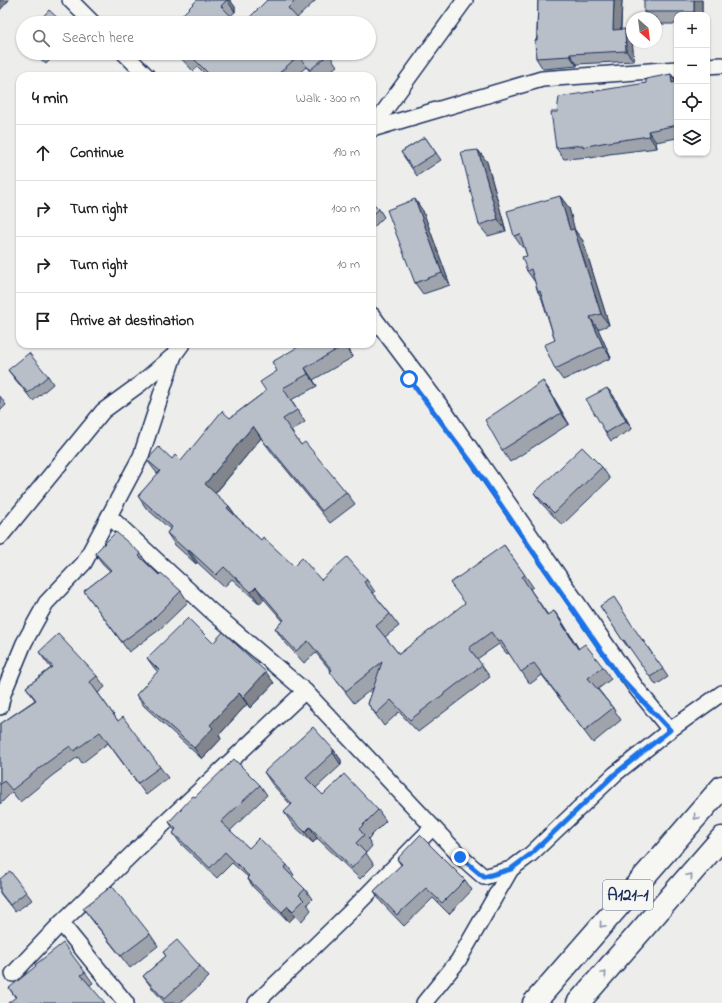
<!DOCTYPE html>
<html lang="en">
<head>
<meta charset="utf-8">
<style>
  :root { --surface:#fff; --page:#f6f6f6; --text:#202124; --muted:#757577; --line:#e0e0e0 }
  body { margin:0; font-family:"Indie Flower",sans-serif; background:var(--page); color:var(--text) }
  .controls { position:absolute; right:12px; top:12px; display:grid; overflow:hidden; border-radius:8px; box-shadow:0 1px 3px #0004 }
  .controls button { width:36px; height:36px; display:grid; place-items:center; padding:0; border:0; border-bottom:1px solid var(--line); background:var(--surface); color:var(--text); font:20px sans-serif }
  .compass { position:absolute; left:626px; top:12px; width:36px; height:36px; border-radius:50%; background:var(--surface); box-shadow:0 1px 3px #0004; rotate:152deg }
  .stop { position:absolute; width:12px; height:12px; margin:-9px; border:3px solid #1a73e8; border-radius:50%; background:#fff }
  .stop.end { background:#1a73e8; border-color:#fff; box-shadow:0 1px 4px #0008 }
  .list { margin:0; padding:0; list-style:none }
  h2 { display:flex; justify-content:space-between; align-items:center; height:52px; margin:0; padding:0 16px; font-size:17px }
  h2 small { font-size:13px; font-weight:400; color:var(--muted) }
  .list li { display:grid; grid-template-columns:26px 1fr auto; gap:12px; align-items:center; box-sizing:border-box; height:56px; padding:0 16px; border-top:1px solid var(--line) }
  .list b { display:block; font-size:15px; white-space:nowrap }
  .list em { font-size:13px; font-style:normal; color:var(--muted) }
  .icon { flex:none; width:22px; height:22px; fill:none; stroke:currentColor; stroke-width:2; stroke-linecap:round; stroke-linejoin:round }
  .map { position:relative; flex:none; width:722px; height:1003px; overflow:hidden }
  .search { position:absolute; background:var(--surface); box-shadow:0 1px 3px #0004; left:16px; top:16px; width:360px; height:44px; display:flex; align-items:center; gap:10px; box-sizing:border-box; padding:0 14px; border-radius:22px; color:var(--muted); font-size:15px }
  .panel { position:absolute; background:var(--surface); box-shadow:0 1px 3px #0004; left:16px; top:72px; width:360px; height:276px; border-radius:12px }
  .map>svg:first-child { display:block }
  .lines { fill:none; stroke-linecap:round; stroke-linejoin:round }
  .minor-casing { stroke:#1b2f5e; stroke-width:18 }
  .highway-casing { stroke:#1b2f5e; stroke-width:25 }
  .minor { stroke:#f6f6f2; stroke-width:15 }
  .highway { stroke:#f6f6f2; stroke-width:22 }
  .wall { fill:#9fa4ac; stroke:#1b2f5e }
  .shaded-wall { fill:#82868c; stroke:#1b2f5e }
  .building { fill:#b9bfc8; stroke:#1b2f5e }
  .oneway { stroke:#8892a8 }
  .route { stroke:#1a73e8; stroke-width:5 }
  .labels { text-anchor:middle; dominant-baseline:central; stroke-width:3.5; stroke-linejoin:round; paint-order:stroke }
  .shield { fill:#f6f6f2; stroke:#5d6b8a; stroke-width:1 }
  .shield-label { font-size:17px; font-weight:bold; fill:#1b2f5e }
</style>
</head>
<body>
<div class="map">
<svg width="722" height="1003" viewBox="0 0 722 1003">
  <rect width="100%" height="100%" fill="#edeeec"/>
  <filter id="ink" filterUnits="userSpaceOnUse"><feTurbulence type="fractalNoise" baseFrequency=".025" numOctaves="2"/><feDisplacementMap in="SourceGraphic" scale="8" xChannelSelector="R" yChannelSelector="G"/><feConvolveMatrix kernelMatrix="1 2 1 2 8 2 1 2 1" color-interpolation-filters="sRGB"/></filter>
  <g filter="url(#ink)">
    <g class="lines">
      <defs>
        <g id="minor">
          <polyline points="70,0 93,23"/>
          <polyline points="124,53 147,76"/>
          <polyline points="707,66 722,65"/>
          <polyline points="372,128 465,0"/>
          <polyline points="372,129 542,79 677,69"/>
          <polyline points="372,315 445,412 637,689 670,730"/>
          <polyline points="109,516 210,610 305,691 461,857 484,877 511,869 531,854 615,774 670,730 722,693"/>
          <polyline points="0,537 103,411 140,384 174,355 182,344"/>
          <polyline points="0,707 3,694 24,643 46,603 84,563 141,456 174,355"/>
          <polyline points="61,923 126,1003"/>
          <polyline points="13,974 61,923 132,854 305,691"/>
          <polyline points="256,1003 350,912 433,827"/>
          <polyline points="424,1003 458,961 511,869"/>
        </g>
        <g id="highway">
          <polyline points="534,1003 722,787"/>
          <polyline points="578,1003 722,838"/>
        </g>
      </defs>
      <use href="#minor" class="minor-casing"/>
      <use href="#highway" class="highway-casing"/>
      <use href="#minor" class="minor"/>
      <use href="#highway" class="highway"/>
    </g>
    <g class="wall">
      <polygon points="197,0 230,0 235,7 235,12 230,16"/>
      <polygon points="267,0 316,0 297,18"/>
      <polygon points="538,0 622,0 621,29 632,42 634,61 577,64 577,66 543,69 536,58"/>
      <polygon points="702,0 702,15 677,15 677,24 656,24 656,18 648,18 644,12"/>
      <polygon points="34,53 57,53 46,64"/>
      <polygon points="176,53 328,53 337,66 324,76 314,76 306,67 296,76 207,76 198,67 193,71"/>
      <polygon points="671,74 677,82 677,138 656,142 657,148 609,154 591,158 591,157 564,159 556,148 557,112 646,83"/>
      <polygon points="425,137 441,160 417,176 401,152"/>
      <polygon points="478,150 487,162 506,231 488,236 479,225"/>
      <polygon points="560,196 569,208 574,229 583,241 609,325 598,329 611,358 563,380 555,369 555,340 542,299 538,292 535,282 527,271 527,256 524,247 522,247 514,236"/>
      <polygon points="372,202 379,209 384,217 372,229"/>
      <polygon points="423,211 450,285 423,294 415,283"/>
      <polygon points="296,344 346,344 353,357 313,380 317,386 291,400 305,422 291,431 301,445 346,492 355,504 330,523 276,457 276,458 261,438 215,494 229,506 237,517 261,540 294,566 321,580 367,580 375,592 373,593 390,614 399,626 385,637 399,654 465,604 504,545 533,587 530,589 548,615 554,611 563,623 579,649 603,667 611,679 598,689 613,708 621,720 593,743 542,675 530,684 509,653 507,654 499,644 477,659 490,677 418,732 399,712 384,726 368,704 373,688 354,703 339,684 330,672 331,671 316,653 304,663 283,640 275,628 283,621 264,599 260,604 232,579 224,587 197,562 196,564 175,545 167,533 170,529 146,508 138,496 158,474 156,472 147,460 172,459 181,461 230,418 266,391 277,371 298,347"/>
      <polygon points="8,370 48,376 53,384 33,401 14,378"/>
      <polygon points="543,381 551,393 569,424 510,462 502,450"/>
      <polygon points="607,388 613,395 632,429 611,441 606,433"/>
      <polygon points="0,396 6,405 0,411"/>
      <polygon points="602,467 610,479 562,525 542,504 534,493"/>
      <polygon points="95,553 141,554 147,564 159,575 181,591 188,602 159,630 129,652 84,591 110,571 102,563"/>
      <polygon points="600,606 643,640 668,677 656,685 630,647 628,648"/>
      <polygon points="213,643 274,683 250,708 247,704 219,735 221,739 202,759 144,706 136,695 158,672 155,669 147,658"/>
      <polygon points="39,652 97,676 105,687 98,693 118,721 160,767 168,778 146,795 108,743 82,763 78,757 53,775 20,802 12,792 0,804 0,724 35,700 26,687 51,668 47,663"/>
      <polygon points="333,749 341,760 341,765 316,788 323,795 378,810 386,821 368,839 372,846 366,853 374,865 360,879 317,838 313,843 292,824 284,812 291,805 272,784 264,772"/>
      <polygon points="260,785 267,795 230,831 249,848 287,865 294,875 292,877 305,889 312,899 307,904 311,910 301,922 295,916 289,922 254,888 247,878 248,877 232,863 217,878 180,843 173,833 175,831 169,822 195,797"/>
      <polygon points="397,859 465,880 472,890 449,914 433,898 404,926 381,902 374,891 401,865"/>
      <polygon points="0,879 26,892 32,900 15,912 0,893"/>
      <polygon points="83,908 150,934 158,946 130,968 92,920"/>
      <polygon points="163,952 200,966 209,977 180,1003 165,1003 152,988 143,976 166,956"/>
      <polygon points="85,972 93,983 90,985 15,997 9,988"/>
    </g>
    <g class="shaded-wall">
      <polygon points="0,0 9,0 0,10"/>
      <polygon points="227,0 230,0 235,7 235,12"/>
      <polygon points="614,0 622,0 620,40 613,30"/>
      <polygon points="694,0 702,0 702,15 696,15 694,12"/>
      <polygon points="625,29 632,39 634,61 626,51"/>
      <polygon points="570,54 577,64 577,66 570,56"/>
      <polygon points="671,74 677,83 672,83"/>
      <polygon points="648,131 656,142 657,148 649,136"/>
      <polygon points="478,150 487,162 506,231 498,219"/>
      <polygon points="560,196 569,208 578,242 570,230"/>
      <polygon points="415,199 423,211 450,285 442,273"/>
      <polygon points="574,229 583,241 609,325 601,314"/>
      <polygon points="590,317 598,329 611,358 603,346"/>
      <polygon points="344,344 346,344 353,357"/>
      <polygon points="305,368 317,386 308,374"/>
      <polygon points="543,381 551,393 569,424 561,413"/>
      <polygon points="607,388 613,395 632,429 626,421"/>
      <polygon points="253,426 261,438 213,496 205,484"/>
      <polygon points="229,506 237,518 227,508"/>
      <polygon points="189,550 197,562 196,564 188,552"/>
      <polygon points="256,587 264,599 260,604 251,592"/>
      <polygon points="554,611 563,623 586,661 578,649"/>
      <polygon points="266,672 274,683 250,708 243,697"/>
      <polygon points="239,693 247,704 219,735 221,739 202,759 194,748 210,725"/>
      <polygon points="333,749 341,760 341,765 333,753"/>
      <polygon points="310,827 317,838 313,843 305,832"/>
      <polygon points="288,906 295,916 289,922 282,912"/>
    </g>
    <g class="building">
      <polygon points="197,0 227,0 221,6 238,23 174,23"/>
      <polygon points="267,0 296,0 288,8 302,23 244,23"/>
      <polygon points="538,0 614,0 613,30 625,29 626,51 570,54 570,56 536,58 535,40 537,40"/>
      <rect x="644" y="0" width="50" height="12"/>
      <polygon points="49,10 63,23 37,23"/>
      <polygon points="37,53 44,53 41,57"/>
      <polygon points="179,53 328,53 329,54 310,70 298,56 276,76 211,76 190,55 186,59"/>
      <polygon points="671,74 672,83 677,82 677,125 648,131 649,136 602,143 583,147 583,145 556,148 551,112 557,112 559,97 646,83 646,79"/>
      <polygon points="425,137 436,153 412,168 401,152"/>
      <polygon points="478,150 498,219 479,225 461,152"/>
      <polygon points="560,196 570,230 574,229 601,314 590,317 603,346 555,369 544,345 555,340 540,291 538,292 531,269 527,271 522,257 527,256 520,234 514,236 507,211"/>
      <polygon points="415,199 442,273 415,283 387,210"/>
      <polygon points="372,202 379,209 372,216"/>
      <polygon points="296,344 344,344 345,345 305,368 308,374 283,388 297,410 283,419 301,445 305,442 346,492 322,511 268,445 267,446 253,426 205,484 229,506 227,508 261,540 263,537 294,566 302,558 321,580 347,557 367,580 364,582 390,614 376,626 399,654 465,603 450,583 504,545 525,575 522,577 547,615 554,611 578,649 585,644 603,667 588,678 613,708 584,731 534,663 521,672 501,641 498,642 491,632 469,648 482,665 410,720 391,700 376,714 368,704 382,662 346,691 330,672 332,670 308,641 296,651 275,628 284,620 256,587 251,592 224,567 216,575 189,550 188,552 167,533 172,527 138,496 160,471 147,460 159,447 172,459 175,455 181,461 222,411 230,418 266,391 260,382 277,371 272,362 298,347"/>
      <polygon points="29,353 48,376 28,393 8,370"/>
      <polygon points="543,381 561,413 502,450 485,420"/>
      <polygon points="607,388 626,421 606,433 586,399"/>
      <polygon points="582,447 602,467 554,513 534,493"/>
      <polygon points="116,532 141,554 139,556 159,575 161,573 181,591 152,620 122,642 84,591 111,570 95,553"/>
      <polygon points="614,597 638,634 663,669 650,677 624,640 623,641 600,606"/>
      <polygon points="188,618 213,643 223,632 266,672 243,697 239,693 210,725 213,728 194,748 136,695 159,670 147,658"/>
      <polygon points="58,634 97,676 90,682 118,721 123,717 160,767 138,783 100,732 74,751 70,746 45,764 12,790 4,781 0,785 0,724 36,700 26,687 53,667 39,652"/>
      <polygon points="313,727 333,749 333,753 306,778 323,795 344,774 378,810 359,829 364,835 356,843 366,853 352,868 310,827 305,832 284,812 292,804 264,772"/>
      <polygon points="234,759 260,785 221,822 249,848 259,838 287,865 284,868 305,889 299,895 304,900 293,911 288,906 282,912 247,878 249,876 225,852 210,868 173,833 176,829 169,822 193,796 195,797"/>
      <polygon points="420,835 465,880 442,903 426,888 397,915 374,891 402,864 397,859"/>
      <polygon points="10,871 26,892 10,905 0,892 0,879"/>
      <polygon points="112,886 150,934 121,956 83,908"/>
      <polygon points="177,940 200,966 164,999 143,976 166,956 163,952"/>
      <polygon points="63,943 85,972 81,975 105,1003 8,1003 16,997 9,988 36,966 35,965"/>
    </g>
    <defs><path id="oneway-chevron" d="M-2-3.5L2.5 0L-2 3.5" fill="none" stroke-width="1.6" stroke-linecap="round" stroke-linejoin="round"/></defs>
    <g class="oneway">
      <use href="#oneway-chevron" transform="translate(696 817) rotate(131)"/>
      <use href="#oneway-chevron" transform="translate(690 876) rotate(-49)"/>
      <use href="#oneway-chevron" transform="translate(602 925) rotate(131)"/>
      <use href="#oneway-chevron" transform="translate(604 974) rotate(-49)"/>
    </g>
  </g>
  <g class="lines" filter="url(#ink)">
    <polyline class="route" points="409,379 474,466 618,675 670,730 615,774 531,854 511,869 484,877 460,857"/>
  </g>
  <g class="labels">
    <rect class="shield" x="603" y="880" width="50" height="30" rx="3"/>
    <g class="shield-label">
      <text x="628" y="895">A121-1</text>
    </g>
  </g>
</svg>
<div class="controls">
<button>+</button>
<button>−</button>
<button><svg class="icon" aria-label="locate" viewBox="0 0 24 24"><circle cx="12" cy="12" r="6"/><path d="M12 2v4M12 18v4M2 12h4M18 12h4"/></svg></button>
<button><svg class="icon" aria-label="layers" viewBox="0 0 24 24"><path d="M12 4l9 5-9 5-9-5zM3 14l9 5 9-5"/></svg></button>
</div>
<svg class="compass" viewBox="-18 -18 36 36"><path d="M0-13l5 13h-10z" fill="#e53935"/><path d="M0 13l5-13h-10z" fill="#757577"/></svg>
<div class="stop" style="left:409px;top:379px"></div>
<div class="stop end" style="left:460px;top:857px"></div>
<div class="search"><svg class="icon" aria-label="search" viewBox="0 0 24 24"><circle cx="10" cy="10" r="6"/><path d="M15 15l6 6"/></svg>Search here</div>
<section class="panel">
<h2>4 min<small>Walk · 300 m</small></h2>
<ul class="list">
<li><svg class="icon" aria-label="ahead" viewBox="0 0 24 24"><path d="M12 20V5M6 11l6-6 6 6"/></svg><div><b>Continue</b></div><em>190 m</em></li>
<li><svg class="icon" aria-label="right" viewBox="0 0 24 24"><path d="M7 20v-9h11M14 6l5 5-5 5"/></svg><div><b>Turn right</b></div><em>100 m</em></li>
<li><svg class="icon" aria-label="right" viewBox="0 0 24 24"><path d="M7 20v-9h11M14 6l5 5-5 5"/></svg><div><b>Turn right</b></div><em>10 m</em></li>
<li><svg class="icon" aria-label="arrive" viewBox="0 0 24 24"><path d="M6 21V4h12l-3 4 3 4H6"/></svg><div><b>Arrive at destination</b></div></li>
</ul>
</section>
</div>
</body>
</html>
